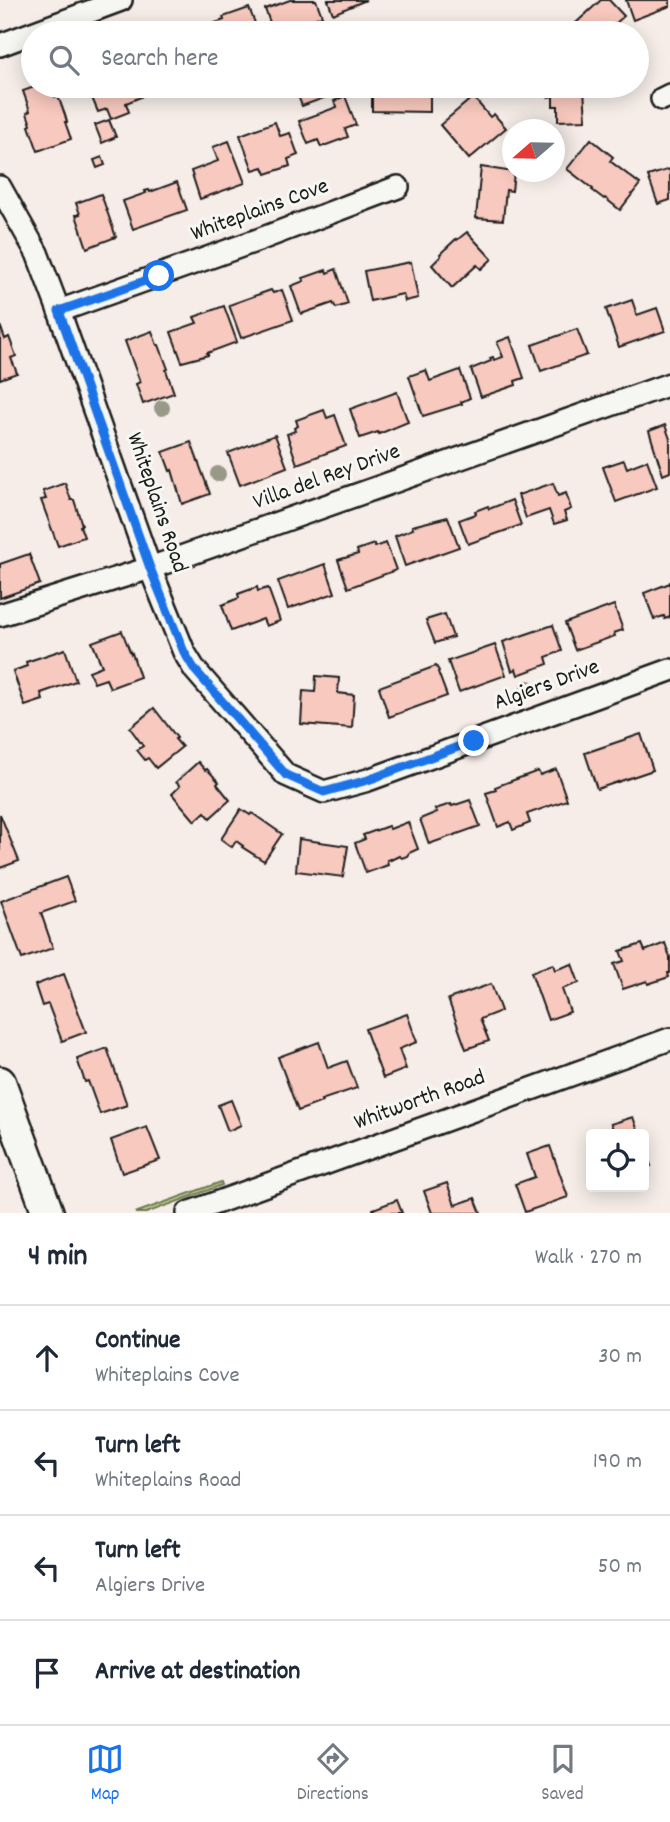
<!DOCTYPE html>
<html lang="en">
<head>
<meta charset="utf-8">
<style>
  :root { --surface:#fff; --page:#f6f6f7; --text:#1f2937; --muted:#747a83; --line:#e0e1e3; --accent:#1a73e8 }
  body { margin:0; font-family:Dekko,sans-serif; background:var(--page); color:var(--text) }
  .controls { position:absolute; right:21px; bottom:21px; display:grid; overflow:hidden; border-radius:7px; box-shadow:0 4px 18px #0003 }
  .controls button { width:63px; height:63px; display:grid; place-items:center; padding:0; border:0; border-bottom:2px solid var(--line); background:var(--surface); color:var(--text); font:35px sans-serif }
  .compass { position:absolute; left:502px; top:119px; width:63px; height:63px; border-radius:50%; background:var(--surface); box-shadow:0 4px 18px #0003; rotate:250deg }
  .stop { position:absolute; width:21px; height:21px; margin:-16px; border:5px solid #1a73e8; border-radius:50%; background:#fff }
  .stop.end { background:#1a73e8; border-color:#fff; box-shadow:0 2px 7px #0008 }
  .list { margin:0; padding:0; list-style:none }
  h2 { display:flex; justify-content:space-between; align-items:center; height:91px; margin:0; padding:0 28px; font-size:30px }
  h2 small { font-size:23px; font-weight:400; color:var(--muted) }
  .list li { display:grid; grid-template-columns:46px 1fr auto; gap:21px; align-items:center; box-sizing:border-box; height:105px; padding:0 28px; border-top:2px solid var(--line) }
  .list b { display:block; font-size:26px; white-space:nowrap }
  .list p { margin:0; font-size:23px; white-space:nowrap; color:var(--muted) }
  .list em { font-size:23px; font-style:normal; color:var(--muted) }
  .icon { flex:none; width:38px; height:38px; fill:none; stroke:currentColor; stroke-width:2; stroke-linecap:round; stroke-linejoin:round }
  .map { position:relative; flex:none; width:670px; height:1213px; overflow:hidden }
  .search { position:absolute; background:var(--surface); box-shadow:0 4px 18px #0003; left:21px; right:21px; top:21px; height:77px; display:flex; align-items:center; gap:18px; box-sizing:border-box; padding:0 24px; border-radius:38px; color:var(--muted); font-size:26px }
  .sheet { height:511px; background:var(--surface) }
  nav { display:flex; justify-content:space-around; align-items:center; box-sizing:border-box; height:98px; border-top:2px solid var(--line); background:var(--surface); font-size:19px; color:var(--muted) }
  nav a { display:grid; justify-items:center; gap:4px }
  nav .on { color:var(--accent) }
  .map>svg:first-child { display:block }
  .green { fill:#c0d58b; stroke:#6e7854; stroke-width:2 }
  .building { fill:#f8c9be; stroke:#1c1c1c; stroke-width:2 }
  .lines { fill:none; stroke-linecap:round; stroke-linejoin:round }
  .street-casing { stroke:#1c1c1c; stroke-width:26 }
  .secondary-casing { stroke:#1c1c1c; stroke-width:35 }
  .street { stroke:#f6f6f2; stroke-width:21 }
  .secondary { stroke:#f6f6f2; stroke-width:30 }
  .tree { fill:#99998a }
  .route { stroke:#1a73e8; stroke-width:9 }
  .labels { text-anchor:middle; dominant-baseline:central; stroke-width:6; stroke-linejoin:round; paint-order:stroke }
  .street-label { font-size:23px; fill:#1c1c1c; stroke:#f6f6f2 }
</style>
</head>
<body>
<div class="map">
<svg width="670" height="1213" viewBox="0 0 670 1213">
  <rect width="100%" height="100%" fill="#f6ede8"/>
  <filter id="ink" filterUnits="userSpaceOnUse"><feTurbulence type="fractalNoise" baseFrequency=".0143" numOctaves="2"/><feDisplacementMap in="SourceGraphic" scale="14" xChannelSelector="R" yChannelSelector="G"/><feConvolveMatrix kernelMatrix="1 2 1 2 8 2 1 2 1" color-interpolation-filters="sRGB"/></filter>
  <g filter="url(#ink)">
    <polygon class="green" points="221,1182 222,1185 146,1213 135,1213"/>
    <g class="building">
      <polygon points="290,0 316,0 322,16 274,33 265,9"/>
      <polygon points="328,0 366,0 333,14"/>
      <polygon points="601,0 609,0 624,16 605,33 565,33"/>
      <polygon points="626,0 670,0 670,6 633,20"/>
      <polygon points="249,8 259,33 201,33 214,28 212,24 224,20 223,17"/>
      <polygon points="37,86 51,86 55,97 58,96 65,115 67,122 65,122 71,139 38,151 29,126 31,125 27,113 30,111 23,91"/>
      <polygon points="87,86 137,86 141,97 126,103 129,112 111,119 107,109 98,112"/>
      <polygon points="303,86 328,86 332,95 302,106 295,88"/>
      <polygon points="372,86 430,86 430,112 372,111"/>
      <polygon points="547,86 588,86 588,89 584,89 586,120 558,121 558,106 553,106 553,96 548,97"/>
      <polygon points="345,96 356,125 345,129 348,137 321,147 318,140 308,144 299,121 337,107 334,101"/>
      <polygon points="473,97 490,117 494,114 506,128 469,159 440,125"/>
      <polygon points="109,120 116,137 102,143 95,125"/>
      <polygon points="275,122 280,136 290,133 298,155 288,159 290,166 266,174 263,167 253,170 240,135"/>
      <polygon points="591,139 613,157 610,161 640,184 620,210 605,198 604,199 592,190 593,189 567,169"/>
      <polygon points="229,141 245,183 200,199 191,171 218,161 213,147"/>
      <polygon points="102,157 105,165 97,168 94,160"/>
      <polygon points="481,167 514,172 512,191 506,190 503,220 476,218"/>
      <polygon points="670,169 670,200 658,204 648,176"/>
      <polygon points="177,182 187,210 133,229 123,201 146,193 145,191 149,190 150,192"/>
      <polygon points="101,194 116,237 87,248 76,215 80,214 76,203"/>
      <polygon points="467,232 492,259 481,269 477,265 452,288 432,265 441,256 440,254 456,239 457,240"/>
      <polygon points="411,262 418,298 405,301 403,294 370,301 364,271"/>
      <polygon points="336,269 348,304 336,308 333,303 301,314 291,286 304,281 303,278 326,270 327,273"/>
      <polygon points="271,290 273,293 282,290 293,320 241,338 229,305"/>
      <polygon points="632,300 637,315 657,308 665,331 619,347 606,309"/>
      <polygon points="224,306 237,342 207,353 208,355 182,362 171,332 197,323 194,317"/>
      <polygon points="0,325 5,339 9,337 16,356 11,358 17,373 0,379"/>
      <polygon points="577,329 587,355 541,371 532,345"/>
      <polygon points="152,331 157,345 159,345 168,369 166,370 174,393 143,404 136,384 140,382 125,341"/>
      <polygon points="510,337 524,378 515,381 516,385 481,397 471,369 491,361 490,358 493,357 494,360 503,357 497,342"/>
      <polygon points="426,370 430,381 460,370 470,398 461,402 462,404 423,416 409,376"/>
      <polygon points="397,392 408,422 379,434 378,432 360,438 350,409"/>
      <polygon points="324,410 327,418 335,415 346,446 297,464 287,434 295,431 294,428 298,426 296,420"/>
      <polygon points="665,425 670,439 670,472 663,475 649,431"/>
      <polygon points="275,435 287,467 240,485 228,453"/>
      <polygon points="191,442 210,494 182,504 172,470 170,471 163,452"/>
      <polygon points="624,460 627,468 647,460 657,487 616,502 603,467"/>
      <polygon points="65,483 71,500 74,500 82,525 80,526 84,537 58,546 41,500 46,499 43,491"/>
      <polygon points="553,483 558,496 566,493 571,509 564,512 567,520 554,524 549,510 526,518 518,495"/>
      <polygon points="512,500 521,525 468,544 459,520 476,514 475,511 488,506 489,509"/>
      <polygon points="448,517 459,547 405,566 395,536 413,529 412,526"/>
      <polygon points="386,543 396,570 348,588 338,560 358,554 357,550 374,544 375,547"/>
      <polygon points="29,554 40,584 0,598 0,564"/>
      <polygon points="325,564 335,593 288,609 278,581"/>
      <polygon points="670,581 670,617 665,619 664,616 654,619 644,593 670,583"/>
      <polygon points="257,587 258,591 268,588 280,621 266,626 263,619 231,631 222,605 239,598 238,594"/>
      <polygon points="614,605 623,630 614,633 615,636 575,650 565,623"/>
      <polygon points="445,614 453,637 435,643 426,620"/>
      <polygon points="553,625 562,651 546,657 548,664 518,675 516,669 512,671 503,642"/>
      <polygon points="122,631 131,654 132,653 140,677 110,688 106,679 94,683 89,671 102,666 92,642"/>
      <polygon points="495,645 506,675 459,692 448,661"/>
      <polygon points="65,649 76,681 41,693 43,700 25,706 13,671 27,666 26,662"/>
      <polygon points="436,666 439,671 438,672 447,696 389,717 379,687"/>
      <polygon points="316,676 339,678 338,693 354,695 352,728 301,724 303,691 315,692"/>
      <polygon points="154,708 177,738 175,739 182,747 156,768 148,758 145,760 137,750 143,746 130,728"/>
      <polygon points="641,734 653,770 597,789 585,753"/>
      <polygon points="198,762 205,770 207,769 219,782 217,784 230,800 210,818 205,812 195,821 172,794 180,786 176,782"/>
      <polygon points="556,769 567,800 527,814 530,823 513,830 510,822 498,827 486,793 496,790 495,787 538,771 540,775"/>
      <polygon points="470,800 480,826 429,844 420,819 437,812 435,809 451,804 452,806"/>
      <polygon points="241,809 250,815 252,813 282,834 264,861 242,847 243,846 236,841 232,847 221,839"/>
      <polygon points="0,814 19,861 0,868"/>
      <polygon points="408,822 418,849 409,853 407,856 402,858 399,856 391,860 391,859 387,860 388,865 366,873 355,843 365,839 363,835 388,826 390,829"/>
      <polygon points="299,839 348,846 343,877 296,871"/>
      <polygon points="66,877 75,901 41,913 53,948 22,959 1,901"/>
      <polygon points="665,943 670,957 670,973 668,973 669,977 648,984 647,981 623,989 614,964 624,961 620,951 642,944 645,951"/>
      <polygon points="553,964 555,970 572,964 579,983 562,989 570,1012 548,1020 531,972"/>
      <polygon points="64,974 86,1032 62,1041 48,1004 42,1006 35,985"/>
      <polygon points="491,984 501,1011 480,1019 489,1041 466,1049 448,999"/>
      <polygon points="407,1014 417,1042 399,1049 406,1069 383,1078 365,1029"/>
      <polygon points="319,1042 328,1068 347,1061 357,1088 321,1100 322,1102 298,1111 278,1057"/>
      <polygon points="107,1048 127,1105 100,1114 88,1081 85,1082 77,1059"/>
      <polygon points="231,1100 241,1125 228,1131 218,1105"/>
      <polygon points="633,1117 639,1134 615,1134 611,1124"/>
      <polygon points="147,1127 160,1160 122,1173 111,1140"/>
      <polygon points="550,1146 568,1197 525,1212 515,1184 535,1177 527,1154"/>
      <polygon points="644,1147 651,1166 644,1169"/>
      <polygon points="447,1183 455,1205 475,1198 481,1213 432,1213 424,1191"/>
      <polygon points="397,1200 402,1213 374,1213 373,1209"/>
    </g>
    <g class="lines">
      <defs>
        <g id="street">
          <polyline points="0,45 121,0"/>
          <polyline points="662,99 670,95"/>
          <polyline points="0,187 37,253 59,311 150,568 184,652 195,670 286,775 324,792 368,780 670,670"/>
          <polyline points="59,311 258,240 398,187"/>
          <polyline points="0,615 150,568 670,384"/>
          <polyline points="188,1213 670,1039"/>
        </g>
        <polyline id="secondary" points="0,1082 48,1213"/>
      </defs>
      <use href="#street" class="street-casing"/>
      <use href="#secondary" class="secondary-casing"/>
      <use href="#street" class="street"/>
      <use href="#secondary" class="secondary"/>
    </g>
    <g class="tree">
      <circle cx="162" cy="408" r="8"/>
      <circle cx="218" cy="474" r="8"/>
      <circle cx="528" cy="688" r="8"/>
    </g>
  </g>
  <g class="lines" filter="url(#ink)">
    <polyline class="route" points="159,276 59,311 150,568 184,652 195,670 286,775 324,792 368,780 474,741"/>
  </g>
  <g class="labels">
    <g class="street-label">
      <text transform="translate(260 211) rotate(-20)">Whiteplains Cove</text>
      <text transform="translate(327 478) rotate(-20)">Villa del Rey Drive</text>
      <text transform="translate(156 503) rotate(71)">Whiteplains Road</text>
      <text transform="translate(547 686) rotate(-20)">Algiers Drive</text>
      <text transform="translate(420 1101) rotate(-20)">Whitworth Road</text>
    </g>
  </g>
</svg>
<div class="controls">
<button><svg class="icon" aria-label="locate" viewBox="0 0 24 24"><circle cx="12" cy="12" r="6"/><path d="M12 2v4M12 18v4M2 12h4M18 12h4"/></svg></button>
</div>
<svg class="compass" viewBox="-18 -18 36 36"><path d="M0-13l5 13h-10z" fill="#e53935"/><path d="M0 13l5-13h-10z" fill="#747a83"/></svg>
<div class="stop" style="left:159px;top:276px"></div>
<div class="stop end" style="left:474px;top:741px"></div>
<div class="search"><svg class="icon" aria-label="search" viewBox="0 0 24 24"><circle cx="10" cy="10" r="6"/><path d="M15 15l6 6"/></svg>Search here</div>
</div>
<section class="sheet">
<h2>4 min<small>Walk · 270 m</small></h2>
<ul class="list">
<li><svg class="icon" aria-label="ahead" viewBox="0 0 24 24"><path d="M12 20V5M6 11l6-6 6 6"/></svg><div><b>Continue</b><p>Whiteplains Cove</p></div><em>30 m</em></li>
<li><svg class="icon" aria-label="left" viewBox="0 0 24 24"><path d="M17 20v-9H6M10 6l-5 5 5 5"/></svg><div><b>Turn left</b><p>Whiteplains Road</p></div><em>190 m</em></li>
<li><svg class="icon" aria-label="left" viewBox="0 0 24 24"><path d="M17 20v-9H6M10 6l-5 5 5 5"/></svg><div><b>Turn left</b><p>Algiers Drive</p></div><em>50 m</em></li>
<li><svg class="icon" aria-label="arrive" viewBox="0 0 24 24"><path d="M6 21V4h12l-3 4 3 4H6"/></svg><div><b>Arrive at destination</b></div></li>
</ul>
</section>
<nav>
<a class="on"><svg class="icon" aria-label="map" viewBox="0 0 24 24"><path d="M3 6l6-2 6 2 6-2v14l-6 2-6-2-6 2zM9 4v14M15 6v14"/></svg>Map</a>
<a><svg class="icon" aria-label="directions" viewBox="0 0 24 24"><path d="M12 3l9 9-9 9-9-9zM9 14v-3h6M13 9l2 2-2 2"/></svg>Directions</a>
<a><svg class="icon" aria-label="saved" viewBox="0 0 24 24"><path d="M7 4h10v16l-5-4-5 4z"/></svg>Saved</a>
</nav>
</body>
</html>
